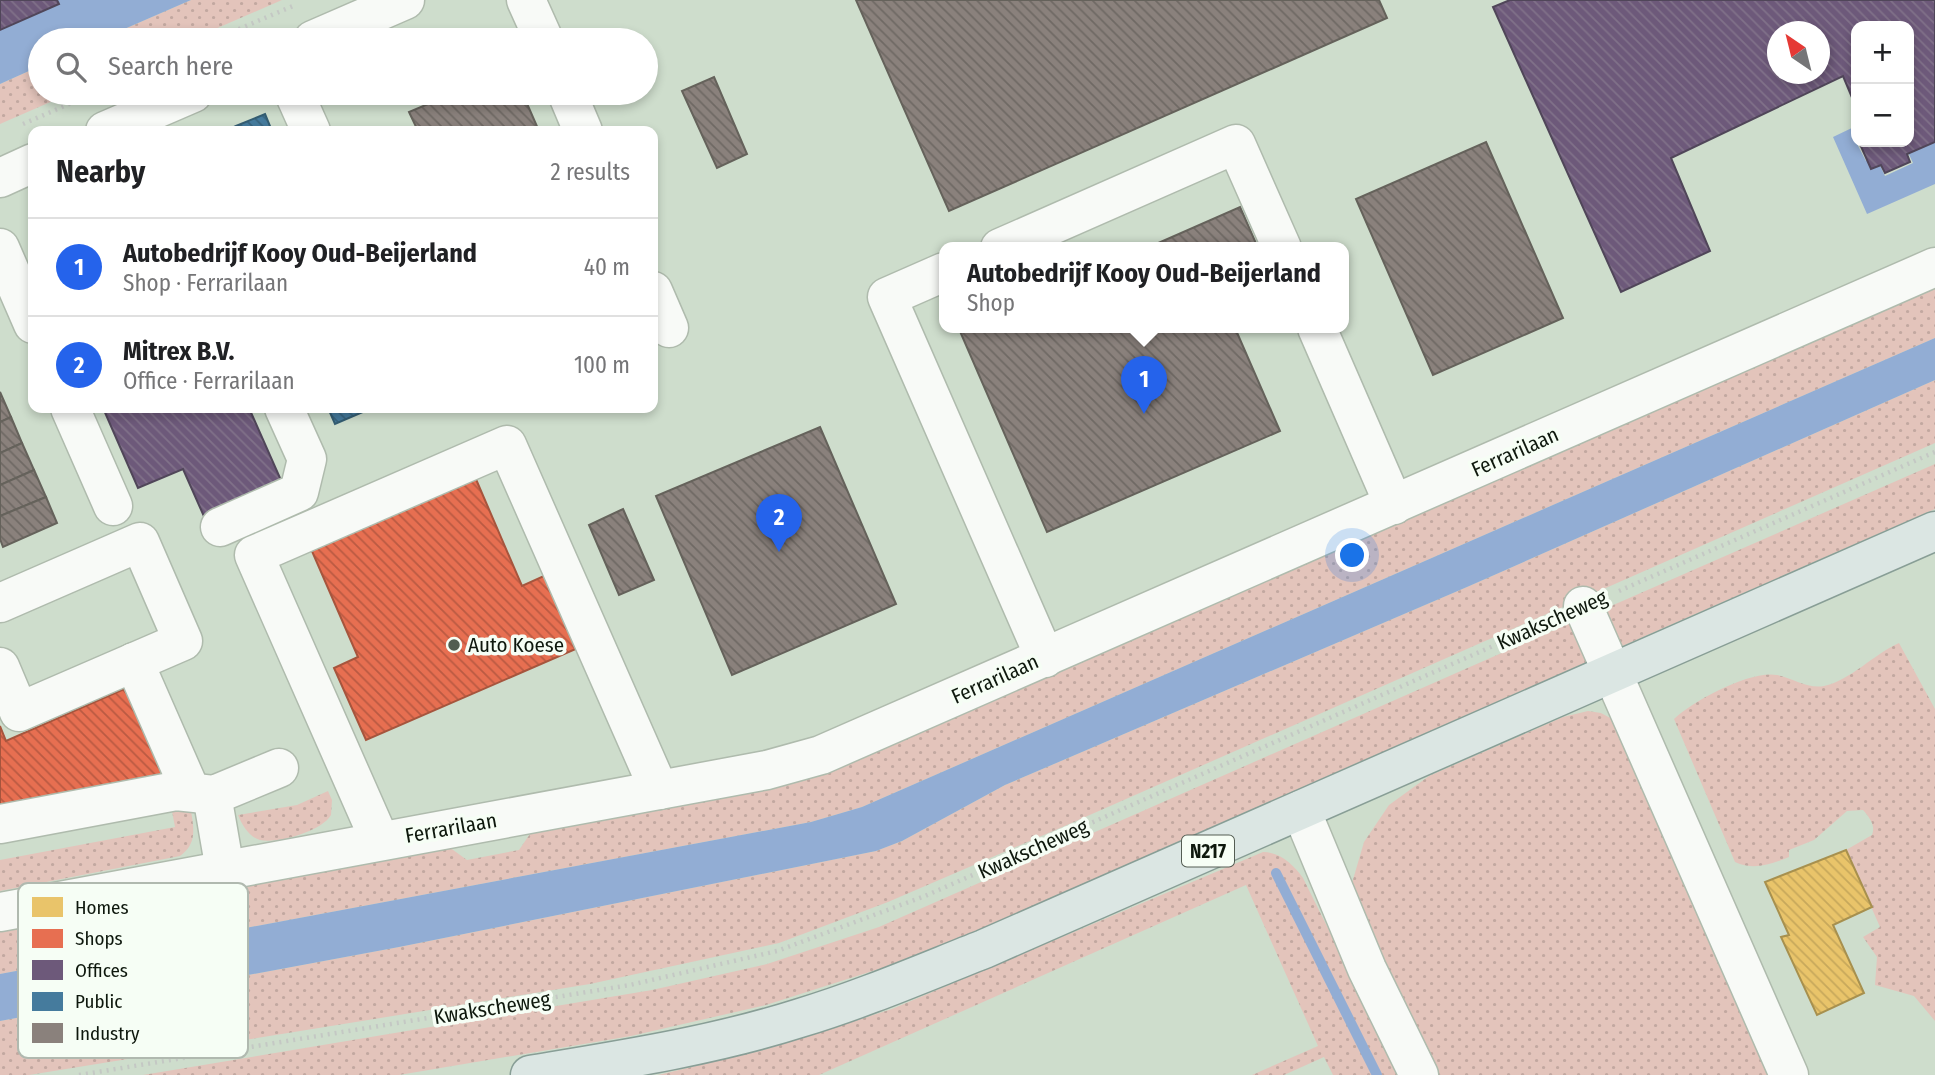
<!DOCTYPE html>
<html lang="en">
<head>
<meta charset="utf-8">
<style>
  :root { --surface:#fff; --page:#f6f6f6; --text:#202124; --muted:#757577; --line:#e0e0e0; --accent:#2563eb }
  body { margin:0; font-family:"Fira Sans Condensed",sans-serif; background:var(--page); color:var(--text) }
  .controls { position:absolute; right:21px; top:21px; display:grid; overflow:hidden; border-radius:14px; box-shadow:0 4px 10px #0003 }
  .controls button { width:63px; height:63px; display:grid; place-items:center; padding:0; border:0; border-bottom:2px solid var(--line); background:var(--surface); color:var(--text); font:35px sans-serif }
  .compass { position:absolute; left:1767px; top:21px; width:63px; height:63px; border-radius:50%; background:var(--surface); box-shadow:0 4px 10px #0003; rotate:325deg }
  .you { position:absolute; left:1353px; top:556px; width:24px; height:24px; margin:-18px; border:5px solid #fff; border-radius:50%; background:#1a73e8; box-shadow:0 0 0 10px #1a73e833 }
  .badge { display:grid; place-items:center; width:46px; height:46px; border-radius:50%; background:var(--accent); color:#fff; font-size:23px; font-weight:700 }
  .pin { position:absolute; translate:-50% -58px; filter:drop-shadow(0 2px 4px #0008) }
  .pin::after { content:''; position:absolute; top:37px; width:24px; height:21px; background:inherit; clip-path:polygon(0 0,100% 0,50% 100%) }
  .popup { position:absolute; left:939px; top:242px; width:410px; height:91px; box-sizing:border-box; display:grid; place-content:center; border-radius:14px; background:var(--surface); filter:drop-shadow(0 2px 5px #0005); font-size:23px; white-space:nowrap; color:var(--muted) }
  .popup b { font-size:26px; color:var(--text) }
  .popup::after { content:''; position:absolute; left:50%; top:100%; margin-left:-14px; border:14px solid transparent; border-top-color:var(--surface) }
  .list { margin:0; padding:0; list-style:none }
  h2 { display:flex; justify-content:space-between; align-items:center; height:91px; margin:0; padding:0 28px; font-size:30px }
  h2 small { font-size:23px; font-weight:400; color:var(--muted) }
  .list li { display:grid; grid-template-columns:46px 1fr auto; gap:21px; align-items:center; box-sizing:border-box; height:98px; padding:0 28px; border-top:2px solid var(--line) }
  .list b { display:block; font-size:26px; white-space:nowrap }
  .list p { margin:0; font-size:23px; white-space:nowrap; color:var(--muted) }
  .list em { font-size:23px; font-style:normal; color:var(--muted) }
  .icon { flex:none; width:38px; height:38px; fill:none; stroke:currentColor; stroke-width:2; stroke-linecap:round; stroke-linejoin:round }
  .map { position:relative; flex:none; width:1935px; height:1075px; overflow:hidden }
  .search { position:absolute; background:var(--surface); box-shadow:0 4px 10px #0003; left:28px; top:28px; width:630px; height:77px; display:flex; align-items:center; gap:18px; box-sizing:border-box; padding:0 24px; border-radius:38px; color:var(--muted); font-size:26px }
  .panel { position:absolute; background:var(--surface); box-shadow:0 4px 10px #0003; left:28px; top:126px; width:630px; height:287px; border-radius:14px }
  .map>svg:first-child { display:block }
  .grass { fill:url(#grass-dots) }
  .water { fill:#92add4 }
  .homes { fill:url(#homes-back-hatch); stroke:#a7904e; stroke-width:2 }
  .shops { fill:url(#shops-back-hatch); stroke:#a6553d; stroke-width:2 }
  .offices { fill:url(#offices-back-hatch); stroke:#504659; stroke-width:2; fill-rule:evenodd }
  .public { fill:url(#public-back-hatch); stroke:#345d72; stroke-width:2 }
  .industry { fill:url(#industry-back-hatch); stroke:#65625b; stroke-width:2 }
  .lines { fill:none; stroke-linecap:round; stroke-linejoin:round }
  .stream { stroke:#92add4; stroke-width:10 }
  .minor-casing { stroke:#afbbad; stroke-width:41 }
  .major-casing { stroke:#889e96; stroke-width:41 }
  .path { stroke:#c4c8c4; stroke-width:4.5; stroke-dasharray:2 5; stroke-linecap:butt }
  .minor { stroke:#f8faf7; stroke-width:38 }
  .major { stroke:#dbe6e3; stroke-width:38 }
  .poi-dot { fill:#515d50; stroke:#f6fef5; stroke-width:2.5 }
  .labels { text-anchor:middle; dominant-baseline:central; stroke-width:7; stroke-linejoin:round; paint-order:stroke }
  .shield { fill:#f6fef5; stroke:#545d53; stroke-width:2 }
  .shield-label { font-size:19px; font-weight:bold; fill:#0e180d }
  .street-label { font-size:21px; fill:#0e180d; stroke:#f6fef5 }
  .poi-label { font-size:21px; fill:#0e180d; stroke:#f6fef5; text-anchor:start }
  .key { fill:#f6fef5; stroke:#b0b9af; stroke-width:2 }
  .key-label { font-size:19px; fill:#0e180d }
</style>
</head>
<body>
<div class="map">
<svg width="1935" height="1075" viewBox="0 0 1935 1075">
  <defs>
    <pattern id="grass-dots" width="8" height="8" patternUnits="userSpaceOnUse" patternTransform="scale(1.75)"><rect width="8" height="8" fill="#e3c4bb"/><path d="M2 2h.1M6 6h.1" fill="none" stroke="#c2a8a0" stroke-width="1.8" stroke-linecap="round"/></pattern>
    <pattern id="homes-back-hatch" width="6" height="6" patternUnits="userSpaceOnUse" patternTransform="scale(1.75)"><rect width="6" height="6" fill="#e9c46a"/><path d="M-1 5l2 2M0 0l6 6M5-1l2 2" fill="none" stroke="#c7a85b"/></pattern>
    <pattern id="shops-back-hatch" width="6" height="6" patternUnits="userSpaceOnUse" patternTransform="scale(1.75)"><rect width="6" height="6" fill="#e76f51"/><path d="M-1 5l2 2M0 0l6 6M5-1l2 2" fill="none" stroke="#ba5a42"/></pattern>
    <pattern id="offices-back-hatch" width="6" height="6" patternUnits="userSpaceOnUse" patternTransform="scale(1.75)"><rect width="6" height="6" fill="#6d597a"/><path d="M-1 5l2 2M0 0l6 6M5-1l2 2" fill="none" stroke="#807189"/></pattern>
    <pattern id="public-back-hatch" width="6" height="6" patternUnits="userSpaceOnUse" patternTransform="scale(1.75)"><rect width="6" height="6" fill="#457b9d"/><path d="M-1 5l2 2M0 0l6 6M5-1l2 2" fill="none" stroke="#38647e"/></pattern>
    <pattern id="industry-back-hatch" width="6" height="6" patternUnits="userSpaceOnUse" patternTransform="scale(1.75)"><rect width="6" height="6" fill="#8a817c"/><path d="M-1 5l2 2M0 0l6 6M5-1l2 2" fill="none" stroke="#6f6964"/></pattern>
  </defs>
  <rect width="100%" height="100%" fill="#ceddcc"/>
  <g class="grass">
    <polygon points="191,0 282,0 190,40 99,40"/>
    <polygon points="40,66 40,93 71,93 0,124 0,84"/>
    <polygon points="1935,288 1935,338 862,807 811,822 0,974 0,930 449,847 467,860 519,850 532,831 822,775"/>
    <polygon points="1935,380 1935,443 1067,825 888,902 779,943 590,984 29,1075 0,1075 0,1021 399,947 876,851 902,841 1005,785 1467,587"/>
    <polygon points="1935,464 1935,509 1611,651 1595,613"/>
    <polygon points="1579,619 1596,658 980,929 882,968 766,1005 631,1036 399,1075 143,1075 652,990 767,964 879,927"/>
    <path d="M1899 643 1935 709V1021L1914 996 1875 985 1877 957 1863 937 1880 927 1846 850 1872 835C1876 825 1869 817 1863 810L1847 811 1814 840 1789 850V857C1771 864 1754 871 1735 862L1674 719C1693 701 1750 670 1777 675 1792 678 1808 689 1824 686 1851 680 1874 654 1899 643Z"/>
    <polygon points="1588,711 1601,713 1614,720 1777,1075 1438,1075 1362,924 1352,883 1364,842 1389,805 1429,776 1563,717"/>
    <path d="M328 791 332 800 331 815C322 831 278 844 260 840 249 837 242 825 238 815L297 805Z"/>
    <path d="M170 801 191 811C194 829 197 844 180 856L0 891V860L175 827Z"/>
    <path d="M1263 852C1280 852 1294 865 1303 878L1401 1075H1333L1324 1057 1284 1075H1252L1318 1046 1246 885 819 1075H658L767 1049 892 1009Z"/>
  </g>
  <g class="water">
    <polygon points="57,0 191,0 99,40 40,40 40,66 0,84 0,30"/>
    <polygon points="1856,126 1856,142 1866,161 1876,157 1885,176 1913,163 1905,146 1935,133 1935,184 1867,214 1833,137"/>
    <polygon points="1935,338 1935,380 1467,587 1005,785 902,841 876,851 399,947 0,1021 0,974 811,822 862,807"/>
  </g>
  <polygon class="homes" points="1846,850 1872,907 1833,925 1864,993 1817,1015 1781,937 1789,935 1765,882"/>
  <g class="shops">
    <polygon points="472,470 522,586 546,575 578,648 366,740 334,668 358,657 308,542"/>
    <polygon points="131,686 168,773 0,805 0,726 6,741"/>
  </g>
  <g class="offices">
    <polygon points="0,0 57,0 59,4 0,30"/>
    <path d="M1510 0H1935V142L1907 154 1910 162 1885 173 1881 165 1871 169 1859 142H1909V26H1856V107L1843 76 1671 158 1710 251 1621 292 1493 7ZM1778 32H1820V74H1778Z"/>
    <polygon points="103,408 249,408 284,487 206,521 183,469 138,488"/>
  </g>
  <g class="public">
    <polygon points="265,114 272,131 226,131 236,126"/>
    <polygon points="328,408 372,408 335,424"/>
  </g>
  <g class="industry">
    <polygon points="856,0 1379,0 1387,18 949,211"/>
    <polygon points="714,77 747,154 717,168 682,91"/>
    <polygon points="454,93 537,93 525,99 539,131 418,131 409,112"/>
    <polygon points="1486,142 1563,318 1433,375 1356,199"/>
    <polygon points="1240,207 1258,248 1147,248"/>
    <polygon points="1235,328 1280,431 1047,532 959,329"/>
    <polygon points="0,392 11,417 0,422"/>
    <polygon points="11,417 22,443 0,453 0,422"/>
    <polygon points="820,427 896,604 732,675 656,496"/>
    <polygon points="22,443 34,470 0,485 0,453"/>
    <polygon points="34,470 46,497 0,516 0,485"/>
    <polygon points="46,497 57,523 3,547 0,539 0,516"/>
    <polygon points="623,509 654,580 619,595 589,525"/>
  </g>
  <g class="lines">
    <polyline class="stream" points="1276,873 1377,1075"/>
    <defs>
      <g id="minor">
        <polyline points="526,0 544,40"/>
        <polyline points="313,40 405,0"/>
        <polyline points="294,93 311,131"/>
        <polyline points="567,93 583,131"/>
        <polyline points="105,131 193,93"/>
        <polyline points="0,178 33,163"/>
        <polyline points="0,248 33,324"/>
        <polyline points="1000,248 1236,144 1282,248"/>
        <polyline points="944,272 887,297 1045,658"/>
        <polyline points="653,291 669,328"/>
        <polyline points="1317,328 1394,505"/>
        <polyline points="70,408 113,506"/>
        <polyline points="220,527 299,492 307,459 284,408"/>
        <polyline points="0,603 140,542 183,641 19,712 0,667"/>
        <polyline points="1583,606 1789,1075"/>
        <polyline points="134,662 191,792"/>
        <polyline points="212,795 225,870"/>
        <polyline points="1301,810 1367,969 1419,1075"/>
        <polyline points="0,824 176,791 214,795 279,768"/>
        <polyline points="380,841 254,555 507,445 659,790"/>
        <polyline points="0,912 767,770 821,755 1935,267"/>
      </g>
      <path id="major" d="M530 1075C620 1060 712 1046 800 1018 863 999 923 973 984 949L1935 531"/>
    </defs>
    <use href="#minor" class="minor-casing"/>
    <use href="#major" class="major-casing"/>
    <g class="path">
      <polyline points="213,40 293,6"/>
      <polyline points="23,124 83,98"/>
      <polyline points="1619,591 1935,452"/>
      <polyline points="79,1075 630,985 777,951 925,896 1550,621"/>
    </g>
    <use href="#minor" class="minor"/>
    <use href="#major" class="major"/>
  </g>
  <circle class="poi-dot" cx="454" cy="645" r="7"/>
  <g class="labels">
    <rect class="shield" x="1182" y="835.5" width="52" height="31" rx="5"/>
    <g class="shield-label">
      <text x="1208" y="851">N217</text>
    </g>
    <g class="street-label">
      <text transform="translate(1515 452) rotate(-24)">Ferrarilaan</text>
      <text transform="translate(1552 620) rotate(-24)">Kwakscheweg</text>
      <text transform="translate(995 679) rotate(-24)">Ferrarilaan</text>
      <text transform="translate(451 828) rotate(-10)">Ferrarilaan</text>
      <text transform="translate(1033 849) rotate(-24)">Kwakscheweg</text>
      <text transform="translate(492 1008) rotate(-9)">Kwakscheweg</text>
    </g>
    <g class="poi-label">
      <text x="468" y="645">Auto Koese</text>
    </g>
  </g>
  <rect x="18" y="883" width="230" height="175" rx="10" class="key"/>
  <rect x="32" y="897" width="31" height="20" fill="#e9c46a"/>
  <rect x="32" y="929" width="31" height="19" fill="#e76f51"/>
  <rect x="32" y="960" width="31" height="20" fill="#6d597a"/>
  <rect x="32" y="992" width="31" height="19" fill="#457b9d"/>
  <rect x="32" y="1023" width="31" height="20" fill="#8a817c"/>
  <g class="key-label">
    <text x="75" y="914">Homes</text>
    <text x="75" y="945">Shops</text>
    <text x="75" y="977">Offices</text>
    <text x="75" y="1008">Public</text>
    <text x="75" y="1040">Industry</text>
  </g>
</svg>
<div class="controls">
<button>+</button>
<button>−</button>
</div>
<svg class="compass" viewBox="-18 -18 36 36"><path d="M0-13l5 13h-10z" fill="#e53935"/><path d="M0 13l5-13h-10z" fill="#757577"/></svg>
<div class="you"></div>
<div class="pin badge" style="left:1144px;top:414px">1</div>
<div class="popup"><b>Autobedrijf Kooy Oud-Beijerland</b>Shop</div>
<div class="pin badge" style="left:779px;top:552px">2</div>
<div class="search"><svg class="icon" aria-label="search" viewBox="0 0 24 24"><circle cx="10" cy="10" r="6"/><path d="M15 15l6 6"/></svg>Search here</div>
<section class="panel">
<h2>Nearby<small>2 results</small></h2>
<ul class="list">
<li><span class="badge">1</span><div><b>Autobedrijf Kooy Oud-Beijerland</b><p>Shop · Ferrarilaan</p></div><em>40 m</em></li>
<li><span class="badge">2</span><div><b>Mitrex B.V.</b><p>Office · Ferrarilaan</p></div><em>100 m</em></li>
</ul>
</section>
</div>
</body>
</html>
